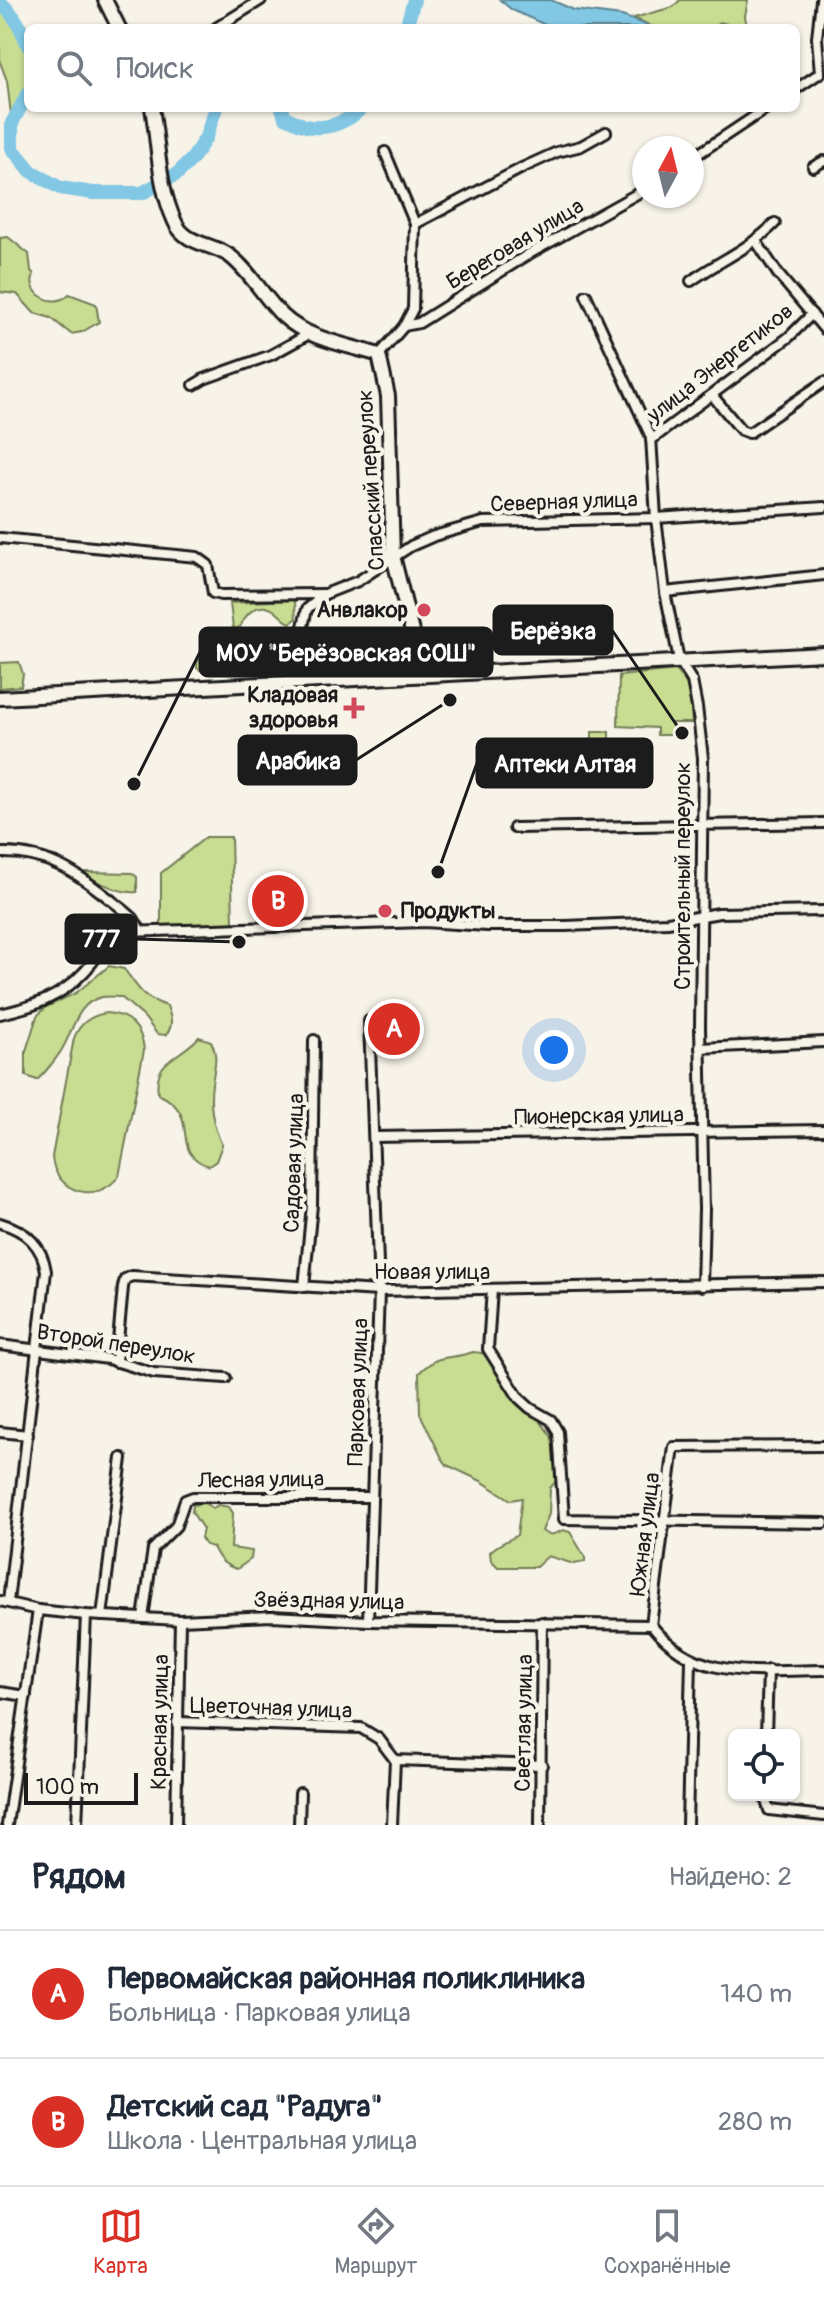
<!DOCTYPE html>
<html lang="ru">
<head>
<meta charset="utf-8">
<style>
  :root { --surface:#fff; --page:#f2f2f3; --text:#1f2937; --muted:#747a83; --line:#e0e1e3; --accent:#d93025 }
  body { margin:0; font-family:Pangolin,sans-serif; background:var(--page); color:var(--text) }
  .controls { position:absolute; right:24px; bottom:24px; display:grid; overflow:hidden; border-radius:12px; box-shadow:0 2px 6px #0004 }
  .controls button { width:72px; height:72px; display:grid; place-items:center; padding:0; border:0; border-bottom:2px solid var(--line); background:var(--surface); color:var(--text); font:40px sans-serif }
  .compass { position:absolute; left:632px; top:136px; width:72px; height:72px; border-radius:50%; background:var(--surface); box-shadow:0 2px 6px #0004; rotate:7deg }
  .scale { position:absolute; left:24px; bottom:20px; width:114px; box-sizing:border-box; padding-left:8px; border:4px solid #1c1c1c; border-top:0; font-size:22px; line-height:28px; white-space:nowrap; color:#1c1c1c; -webkit-text-stroke:6px #f7f3e8; paint-order:stroke }
  .you { position:absolute; left:554px; top:1050px; width:28px; height:28px; margin:-20px; border:6px solid #fff; border-radius:50%; background:#1a73e8; box-shadow:0 0 0 12px #1a73e833 }
  .badge { display:grid; place-items:center; width:52px; height:52px; border-radius:50%; background:var(--accent); color:#fff; font-size:26px; font-weight:700 }
  .pin { position:absolute; translate:-50% -50%; border:4px solid #fff; box-shadow:0 2px 8px #0006 }
  .list { margin:0; padding:0; list-style:none }
  h2 { display:flex; justify-content:space-between; align-items:center; height:104px; margin:0; padding:0 32px; font-size:34px }
  h2 small { font-size:26px; font-weight:400; color:var(--muted) }
  .list li { display:grid; grid-template-columns:52px 1fr auto; gap:24px; align-items:center; box-sizing:border-box; height:128px; padding:0 32px; border-top:2px solid var(--line) }
  .list b { display:block; font-size:30px; white-space:nowrap }
  .list p { margin:0; font-size:26px; white-space:nowrap; color:var(--muted) }
  .list em { font-size:26px; font-style:normal; color:var(--muted) }
  .icon { flex:none; width:44px; height:44px; fill:none; stroke:currentColor; stroke-width:2; stroke-linecap:round; stroke-linejoin:round }
  .map { position:relative; flex:none; width:824px; height:1825px; overflow:hidden }
  .search { position:absolute; background:var(--surface); box-shadow:0 2px 6px #0004; left:24px; right:24px; top:24px; height:88px; display:flex; align-items:center; gap:20px; box-sizing:border-box; padding:0 28px; border-radius:12px; color:var(--muted); font-size:30px }
  .sheet { height:360px; background:var(--surface) }
  nav { display:flex; justify-content:space-around; align-items:center; box-sizing:border-box; height:112px; border-top:2px solid var(--line); background:var(--surface); font-size:22px; color:var(--muted) }
  nav a { display:grid; justify-items:center; gap:4px }
  nav .on { color:var(--accent) }
  .map>svg:first-child { display:block }
  .green { fill:#c8dd92; stroke:#727c57; stroke-width:2 }
  .water { fill:#82c7e3; stroke:#598393; stroke-width:2 }
  .lines { fill:none; stroke-linecap:round; stroke-linejoin:round }
  .river { stroke:#82c7e3; stroke-width:14 }
  .street-casing { stroke:#1c1c1c; stroke-width:14 }
  .secondary-casing { stroke:#1c1c1c; stroke-width:18 }
  .street { stroke:#f7f3e8; stroke-width:8 }
  .secondary { stroke:#f7f3e8; stroke-width:12 }
  .poi-dot { fill:#d1495b; stroke:#f7f3e8; stroke-width:3 }
  .labels { text-anchor:middle; dominant-baseline:central; stroke-width:8; stroke-linejoin:round; paint-order:stroke }
  .street-label { font-size:22px; fill:#1c1c1c; stroke:#f7f3e8 }
  .poi-label { font-size:22px; font-weight:bold; fill:#1c1c1c; stroke:#f7f3e8; text-anchor:end }
  .leader { fill:none; stroke:#1c1c1c; stroke-width:3 }
  .callout-dot { fill:#1c1c1c; stroke:#f7f3e8; stroke-width:3 }
  .callout { fill:#1c1c1c; stroke:#1c1c1c; stroke-width:3 }
  .callout-label { font-size:24px; text-anchor:middle; font-weight:bold; fill:#fff }
</style>
</head>
<body>
<div class="map">
<svg width="824" height="1825" viewBox="0 0 824 1825">
  <rect width="100%" height="100%" fill="#f7f3e8"/>
  <filter id="ink" filterUnits="userSpaceOnUse"><feTurbulence type="fractalNoise" baseFrequency=".0125" numOctaves="2"/><feDisplacementMap in="SourceGraphic" scale="16" xChannelSelector="R" yChannelSelector="G"/><feConvolveMatrix kernelMatrix="1 2 1 2 8 2 1 2 1" color-interpolation-filters="sRGB"/></filter>
  <g filter="url(#ink)">
    <g class="green">
      <polygon points="680,0 748,0 745,16 747,28 728,28 727,24 720,22 713,28 655,28 634,18 673,7"/>
      <path d="M0 4C27 22 35 66 27 96 25 106 18 115 12 123L7 81 0 62Z"/>
      <path d="M8 237 29 254 31 271 34 274C25 294 55 310 69 294L96 304 99 322 82 332 71 334 51 318 34 313 17 294 0 292V238Z"/>
      <path d="M293 600 295 602 296 619 290 623C283 620 281 616 275 611 258 600 246 613 240 627L233 629 230 603Z"/>
      <path d="M219 650 228 656 229 662C220 673 209 676 197 668V662L212 651Z"/>
      <polygon points="19,662 23,674 21,686 0,688 0,663"/>
      <polygon points="675,670 689,686 692,723 672,723 672,735 657,735 657,728 618,726 619,676"/>
      <rect x="592" y="732" width="17" height="33"/>
      <polygon points="206,837 231,837 233,925 161,927 161,873"/>
      <path d="M86 872 132 873 137 877V892C119 894 103 882 86 878Z"/>
      <path d="M109 966 124 969C140 989 140 997 167 1006 171 1017 174 1025 166 1035L157 1034 144 1017 121 997C115 997 108 996 102 997 76 1002 73 1033 61 1051 56 1059 44 1074 37 1080L26 1076V1051L37 1016 46 1007 76 993Z"/>
      <path d="M106 1013C128 1014 142 1027 144 1050L119 1176C97 1205 55 1193 52 1157L74 1038C80 1023 90 1016 106 1013Z"/>
      <path d="M199 1037 211 1041C219 1058 214 1067 212 1084 209 1105 213 1126 222 1145L216 1161 209 1166C166 1152 205 1115 158 1094 153 1059 178 1060 199 1037Z"/>
      <path d="M473 1352C494 1353 487 1360 496 1373 500 1380 508 1382 514 1384L529 1414 536 1415 561 1450 562 1475 550 1488 549 1514 542 1531C550 1537 555 1534 563 1530L570 1532 585 1557V1562L574 1564 548 1556 536 1567H498L491 1560 490 1552C498 1543 507 1542 517 1535L522 1498 511 1500 481 1481 447 1465 442 1458 420 1414 419 1373C441 1351 448 1361 473 1352Z"/>
      <path d="M204 1503 213 1508 218 1505 229 1507 233 1513 231 1548 252 1551 251 1559 237 1569C223 1565 219 1559 213 1547L206 1545 201 1538 203 1529 192 1512 193 1505Z"/>
    </g>
    <polygon class="water" points="500,0 551,0 574,10 622,16 655,28 671,28 552,28 512,10"/>
    <g class="lines">
      <g class="river">
        <path d="M0 3C15 14 22 30 28 46"/>
        <polyline points="406,28 414,0"/>
        <polyline points="28,93 12,123 12,148 31,171 60,188 93,193 142,193 177,174 193,158 206,137 216,108"/>
        <path d="M282 108 285 117C293 120 302 126 311 127 329 129 350 121 361 108"/>
      </g>
      <defs>
        <g id="street">
          <polyline points="216,28 261,0"/>
          <polyline points="796,89 820,73 817,38 821,0"/>
          <polyline points="692,158 767,108"/>
          <polyline points="813,167 824,161"/>
          <polyline points="415,224 524,167 557,152 581,146 606,132"/>
          <polyline points="756,241 778,274 824,329"/>
          <path d="M691 281C719 261 751 248 775 223"/>
          <polyline points="586,295 651,437 656,518 665,592 679,660 692,681 697,707 703,758 700,1027 704,1209 702,1286"/>
          <polyline points="404,326 419,323 529,254 644,190"/>
          <polyline points="379,355 404,326 413,309 415,224 385,152"/>
          <polyline points="194,385 204,379 271,355 311,333"/>
          <polyline points="712,395 741,430 749,433 824,382"/>
          <polyline points="651,440 789,337 812,314"/>
          <polyline points="0,538 197,557 208,565 213,593 221,595 324,594"/>
          <polyline points="665,592 824,575"/>
          <polyline points="290,684 307,609 325,594 358,581 411,546 434,536 483,522 656,518 824,507"/>
          <polyline points="514,828 824,823"/>
          <path d="M0 853C54 851 85 880 125 911L133 918 141 931"/>
          <path d="M0 1014C32 1007 60 998 83 973 99 957 104 939 127 932L424 922 487 926H565L668 922 719 913 824 911"/>
          <polyline points="700,1048 824,1042"/>
          <polyline points="374,1137 824,1130"/>
          <path d="M0 1223C25 1230 42 1244 46 1271L8 1602"/>
          <polyline points="304,1287 312,1205 314,1040"/>
          <polyline points="492,1289 488,1349 519,1398 530,1408 551,1420 558,1432 564,1519 824,1523"/>
          <polyline points="0,1345 108,1359 154,1373 226,1378"/>
          <polyline points="116,1362 123,1287 125,1279 132,1276 379,1291 824,1282"/>
          <polyline points="0,1432 28,1435"/>
          <polyline points="0,1601 38,1610 86,1615 180,1620 272,1616 368,1621 651,1625"/>
          <polyline points="102,1616 122,1458"/>
          <polyline points="143,1618 153,1549 176,1526 185,1500 193,1497 372,1497"/>
          <polyline points="368,1621 379,1291 369,1021"/>
          <polyline points="651,1625 674,1447 824,1446"/>
          <path d="M651 1625C698 1683 757 1670 824 1670"/>
          <polyline points="0,1692 26,1696"/>
          <polyline points="177,1722 361,1728 379,1739 395,1760 542,1765"/>
          <polyline points="766,1735 768,1670"/>
          <polyline points="764,1795 769,1810 824,1816"/>
          <polyline points="7,1825 38,1610"/>
          <polyline points="77,1825 86,1615"/>
          <polyline points="176,1825 180,1620"/>
          <polyline points="299,1825 300,1793"/>
          <polyline points="392,1825 395,1760"/>
          <polyline points="540,1825 542,1622"/>
          <polyline points="687,1825 691,1660"/>
        </g>
        <g id="secondary">
          <polyline points="105,0 119,28"/>
          <path d="M152 108C159 147 158 185 175 222 185 245 212 243 230 256 251 272 264 298 283 316 307 339 348 345 379 355L388 396 393 556 423 676"/>
          <polyline points="0,698 824,654"/>
        </g>
      </defs>
      <use href="#street" class="street-casing"/>
      <use href="#secondary" class="secondary-casing"/>
      <use href="#street" class="street"/>
      <use href="#secondary" class="secondary"/>
    </g>
  </g>
  <g class="poi-dot">
    <circle cx="424" cy="610" r="8"/>
    <path d="M350 696h8v8h8v8h-8v8h-8v-8h-8v-8h8z"/>
    <circle cx="385" cy="911" r="8"/>
  </g>
  <g class="labels">
    <g class="street-label">
      <text transform="translate(515 244) rotate(-31)">Береговая улица</text>
      <text transform="translate(720 363) rotate(-38)">улица Энергетиков</text>
      <text transform="translate(371 480) rotate(-94)">Спасский переулок</text>
      <text transform="translate(564 502) rotate(-2)">Северная улица</text>
      <text transform="translate(683 876) rotate(-90)">Строительный переулок</text>
      <text transform="translate(599 1116) rotate(-1)">Пионерская улица</text>
      <text transform="translate(294 1163) rotate(-88)">Садовая улица</text>
      <text x="432" y="1272">Новая улица</text>
      <text transform="translate(116 1344) rotate(9)">Второй переулок</text>
      <text transform="translate(358 1392) rotate(-88)">Парковая улица</text>
      <text transform="translate(261 1480) rotate(-1)">Лесная улица</text>
      <text transform="translate(645 1534) rotate(-83)">Южная улица</text>
      <text transform="translate(329 1601) rotate(1)">Звёздная улица</text>
      <text transform="translate(271 1708) rotate(2)">Цветочная улица</text>
      <text transform="translate(160 1722) rotate(-89)">Красная улица</text>
      <text transform="translate(524 1723) rotate(-89)">Светлая улица</text>
    </g>
    <g class="poi-label">
      <text x="408" y="610">Анвлакор</text>
      <text x="338" y="695">Кладовая<tspan x="338" dy="25">здоровья</tspan></text>
      <text x="401" y="911" text-anchor="start">Продукты</text>
    </g>
  </g>
  <path class="leader" d="M682 733L612 630M134 784L200 652M450 700L356 760M438 872L477 763M239 942L136 939"/>
  <g class="callout-dot">
    <circle cx="682" cy="733" r="8"/>
    <circle cx="134" cy="784" r="8"/>
    <circle cx="450" cy="700" r="8"/>
    <circle cx="438" cy="872" r="8"/>
    <circle cx="239" cy="942" r="8"/>
  </g>
  <g class="callout">
    <rect x="494" y="606" width="118" height="48" rx="8"/>
    <rect x="200" y="628" width="292" height="48" rx="8"/>
    <rect x="239" y="736" width="117" height="48" rx="8"/>
    <rect x="477" y="739" width="175" height="48" rx="8"/>
    <rect x="66" y="915" width="70" height="48" rx="8"/>
  </g>
  <g class="callout-label">
    <text x="553" y="639">Берёзка</text>
    <text x="346" y="661">МОУ "Берёзовская СОШ"</text>
    <text x="298" y="769">Арабика</text>
    <text x="565" y="772">Аптеки Алтая</text>
    <text x="101" y="947">777</text>
  </g>
</svg>
<div class="controls">
<button><svg class="icon" aria-label="locate" viewBox="0 0 24 24"><circle cx="12" cy="12" r="6"/><path d="M12 2v4M12 18v4M2 12h4M18 12h4"/></svg></button>
</div>
<svg class="compass" viewBox="-18 -18 36 36"><path d="M0-13l5 13h-10z" fill="#e53935"/><path d="M0 13l5-13h-10z" fill="#747a83"/></svg>
<div class="scale">100 m</div>
<div class="you"></div>
<div class="pin badge" style="left:394px;top:1029px">A</div>
<div class="pin badge" style="left:278px;top:901px">B</div>
<div class="search"><svg class="icon" aria-label="search" viewBox="0 0 24 24"><circle cx="10" cy="10" r="6"/><path d="M15 15l6 6"/></svg>Поиск</div>
</div>
<section class="sheet">
<h2>Рядом<small>Найдено: 2</small></h2>
<ul class="list">
<li><span class="badge">A</span><div><b>Первомайская районная поликлиника</b><p>Больница · Парковая улица</p></div><em>140 m</em></li>
<li><span class="badge">B</span><div><b>Детский сад &quot;Радуга&quot;</b><p>Школа · Центральная улица</p></div><em>280 m</em></li>
</ul>
</section>
<nav>
<a class="on"><svg class="icon" aria-label="map" viewBox="0 0 24 24"><path d="M3 6l6-2 6 2 6-2v14l-6 2-6-2-6 2zM9 4v14M15 6v14"/></svg>Карта</a>
<a><svg class="icon" aria-label="directions" viewBox="0 0 24 24"><path d="M12 3l9 9-9 9-9-9zM9 14v-3h6M13 9l2 2-2 2"/></svg>Маршрут</a>
<a><svg class="icon" aria-label="saved" viewBox="0 0 24 24"><path d="M7 4h10v16l-5-4-5 4z"/></svg>Сохранённые</a>
</nav>
</body>
</html>
